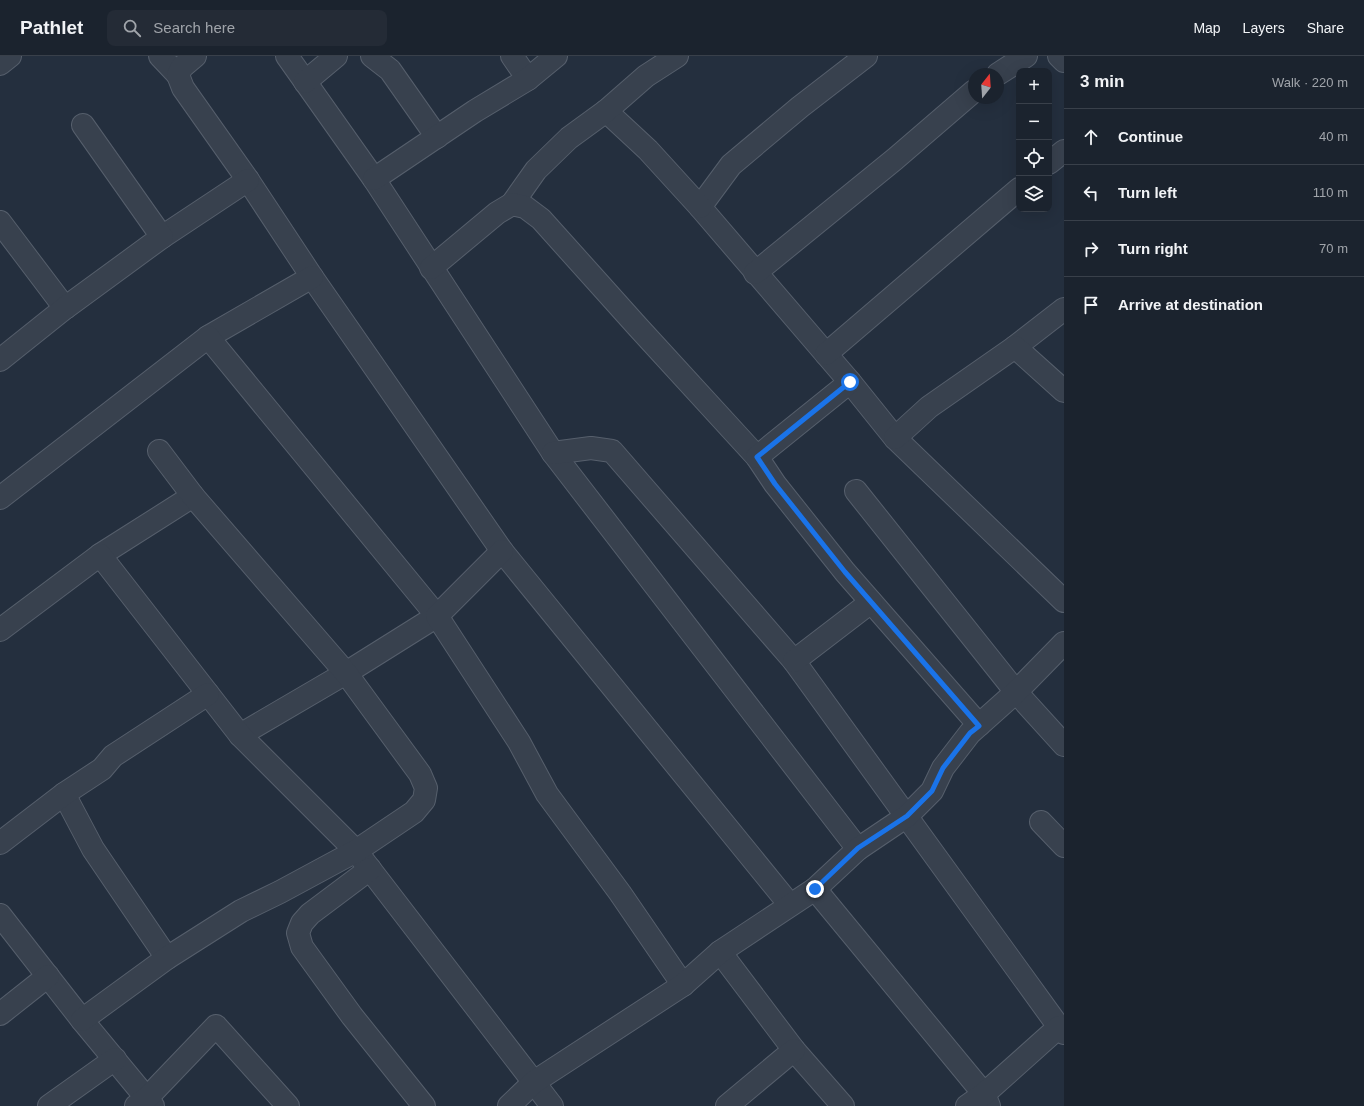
<!DOCTYPE html>
<html lang="en">
<head>
<meta charset="utf-8">
<style>
  :root { --surface:#1b232e; --page:#242b36; --text:#f1f3f6; --muted:#a0a4aa; --line:#39404a }
  body { margin:0; font-family:Arial,sans-serif; background:var(--page); color:var(--text) }
  .controls { position:absolute; right:12px; top:12px; display:grid; overflow:hidden; border-radius:8px; box-shadow:0 4px 16px #0002 }
  .controls button { width:36px; height:36px; display:grid; place-items:center; padding:0; border:0; border-bottom:1px solid var(--line); background:var(--surface); color:var(--text); font:20px sans-serif }
  .compass { position:absolute; left:968px; top:12px; width:36px; height:36px; border-radius:50%; background:var(--surface); box-shadow:0 4px 16px #0002; rotate:17deg }
  .stop { position:absolute; width:12px; height:12px; margin:-9px; border:3px solid #1a73e8; border-radius:50%; background:#fff }
  .stop.end { background:#1a73e8; border-color:#fff; box-shadow:0 1px 4px #0008 }
  .list { margin:0; padding:0; list-style:none }
  h2 { display:flex; justify-content:space-between; align-items:center; height:52px; margin:0; padding:0 16px; font-size:17px }
  h2 small { font-size:13px; font-weight:400; color:var(--muted) }
  .list li { display:grid; grid-template-columns:26px 1fr auto; gap:12px; align-items:center; box-sizing:border-box; height:56px; padding:0 16px; border-top:1px solid var(--line) }
  .list b { display:block; font-size:15px; white-space:nowrap }
  .list em { font-size:13px; font-style:normal; color:var(--muted) }
  .icon { flex:none; width:22px; height:22px; fill:none; stroke:currentColor; stroke-width:2; stroke-linecap:round; stroke-linejoin:round }
  .map { position:relative; flex:none; width:1064px; height:1050px; overflow:hidden }
  header { display:flex; align-items:center; gap:24px; box-sizing:border-box; height:56px; padding:0 20px; background:var(--surface); border-bottom:1px solid var(--line) }
  header strong { font-size:19px }
  nav { display:flex; gap:22px; margin-inline-start:auto; font-size:14px }
  .search { width:280px; height:36px; background:var(--page); display:flex; align-items:center; gap:10px; box-sizing:border-box; padding:0 14px; border-radius:8px; color:var(--muted); font-size:15px }
  main { display:flex }
  aside { flex:1; background:var(--surface) }
  .map>svg:first-child { display:block }
  .lines { fill:none; stroke-linecap:round; stroke-linejoin:round }
  .street-casing { stroke:#565f6c; stroke-width:24 }
  .street { stroke:#38414e; stroke-width:22 }
  .route { stroke:#1a73e8; stroke-width:5 }
</style>
</head>
<body>
<header>
<strong>Pathlet</strong>
<div class="search"><svg class="icon" aria-label="search" viewBox="0 0 24 24"><circle cx="10" cy="10" r="6"/><path d="M15 15l6 6"/></svg>Search here</div>
<nav><a>Map</a><a>Layers</a><a>Share</a></nav>
</header>
<main>
<div class="map">
<svg width="1064" height="1050" viewBox="0 0 1064 1050">
  <rect width="100%" height="100%" fill="#242f3e"/>
  <g class="lines">
    <defs>
      <g id="street">
        <polyline points="160,0 178,19"/>
        <polyline points="195,0 182,11 178,19 183,32 248,124 312,221 502,495 790,849"/>
        <polyline points="287,0 374,123 553,397 858,793"/>
        <polyline points="372,0 390,14 437,81"/>
        <polyline points="512,0 528,23"/>
        <polyline points="866,0 800,51 731,109 700,151 850,326 895,382 1064,545"/>
        <polyline points="1059,0 1064,5"/>
        <polyline points="0,8 10,0"/>
        <polyline points="998,18 1026,0"/>
        <polyline points="305,26 336,0"/>
        <polyline points="606,55 648,94 700,151"/>
        <polyline points="1049,107 1064,95"/>
        <polyline points="374,123 475,55 528,23 556,0"/>
        <polyline points="512,148 536,114 569,82 606,55 646,20 677,0"/>
        <polyline points="0,166 65,252"/>
        <polyline points="162,181 248,124"/>
        <polyline points="431,212 497,157 512,148 525,151 541,163 637,270 757,401 775,428 845,516 979,669"/>
        <polyline points="755,217 895,103 974,35"/>
        <polyline points="208,281 312,221"/>
        <polyline points="1015,291 1064,253"/>
        <polyline points="826,298 1019,133"/>
        <polyline points="0,304 65,252 162,181 83,69"/>
        <polyline points="895,382 929,351 1015,291 1064,335"/>
        <polyline points="553,397 591,392 612,395 794,605 1059,971"/>
        <polyline points="757,401 850,326"/>
        <polyline points="856,435 1016,636 1064,689"/>
        <polyline points="0,442 208,281 437,560 346,617 240,679"/>
        <polyline points="502,495 437,560 519,686 547,738 620,837 683,929"/>
        <polyline points="100,499 193,440"/>
        <polyline points="0,574 100,499 240,679 356,795 552,1050"/>
        <polyline points="794,605 871,546"/>
        <polyline points="64,738 93,793 167,902"/>
        <polyline points="1041,766 1064,790"/>
        <polyline points="0,787 64,738 102,713 113,700 208,638"/>
        <polyline points="370,813 310,858 302,867 298,877 302,891 352,960 424,1050"/>
        <polyline points="815,833 984,1038 989,1050"/>
        <polyline points="0,859 82,964 153,1050"/>
        <polyline points="720,896 794,994 843,1050"/>
        <polyline points="0,958 48,920"/>
        <polyline points="82,964 167,902 241,855 280,836 356,795 414,756 424,744 426,732 420,718 346,617 193,440 159,395"/>
        <polyline points="49,1050 115,1003"/>
        <polyline points="136,1050 147,1042 216,970 288,1050"/>
        <polyline points="509,1050 534,1026 683,929 720,896 815,833 858,793 907,760 932,735 943,712 970,677 1016,636 1064,587"/>
        <polyline points="727,1050 794,994"/>
        <polyline points="967,1050 984,1038 1059,971 1064,977"/>
      </g>
    </defs>
    <use href="#street" class="street-casing"/>
    <use href="#street" class="street"/>
  </g>
  <g class="lines">
    <polyline class="route" points="815,833 858,792 907,760 932,735 943,712 970,677 979,670 845,516 775,428 757,401 850,326"/>
  </g>
</svg>
<div class="controls">
<button>+</button>
<button>−</button>
<button><svg class="icon" aria-label="locate" viewBox="0 0 24 24"><circle cx="12" cy="12" r="6"/><path d="M12 2v4M12 18v4M2 12h4M18 12h4"/></svg></button>
<button><svg class="icon" aria-label="layers" viewBox="0 0 24 24"><path d="M12 4l9 5-9 5-9-5zM3 14l9 5 9-5"/></svg></button>
</div>
<svg class="compass" viewBox="-18 -18 36 36"><path d="M0-13l5 13h-10z" fill="#e53935"/><path d="M0 13l5-13h-10z" fill="#a0a4aa"/></svg>
<div class="stop" style="left:850px;top:326px"></div>
<div class="stop end" style="left:815px;top:833px"></div>
</div>
<aside>
<h2>3 min<small>Walk · 220 m</small></h2>
<ul class="list">
<li><svg class="icon" aria-label="ahead" viewBox="0 0 24 24"><path d="M12 20V5M6 11l6-6 6 6"/></svg><div><b>Continue</b></div><em>40 m</em></li>
<li><svg class="icon" aria-label="left" viewBox="0 0 24 24"><path d="M17 20v-9H6M10 6l-5 5 5 5"/></svg><div><b>Turn left</b></div><em>110 m</em></li>
<li><svg class="icon" aria-label="right" viewBox="0 0 24 24"><path d="M7 20v-9h11M14 6l5 5-5 5"/></svg><div><b>Turn right</b></div><em>70 m</em></li>
<li><svg class="icon" aria-label="arrive" viewBox="0 0 24 24"><path d="M6 21V4h12l-3 4 3 4H6"/></svg><div><b>Arrive at destination</b></div></li>
</ul>
</aside>
</main>
</body>
</html>
